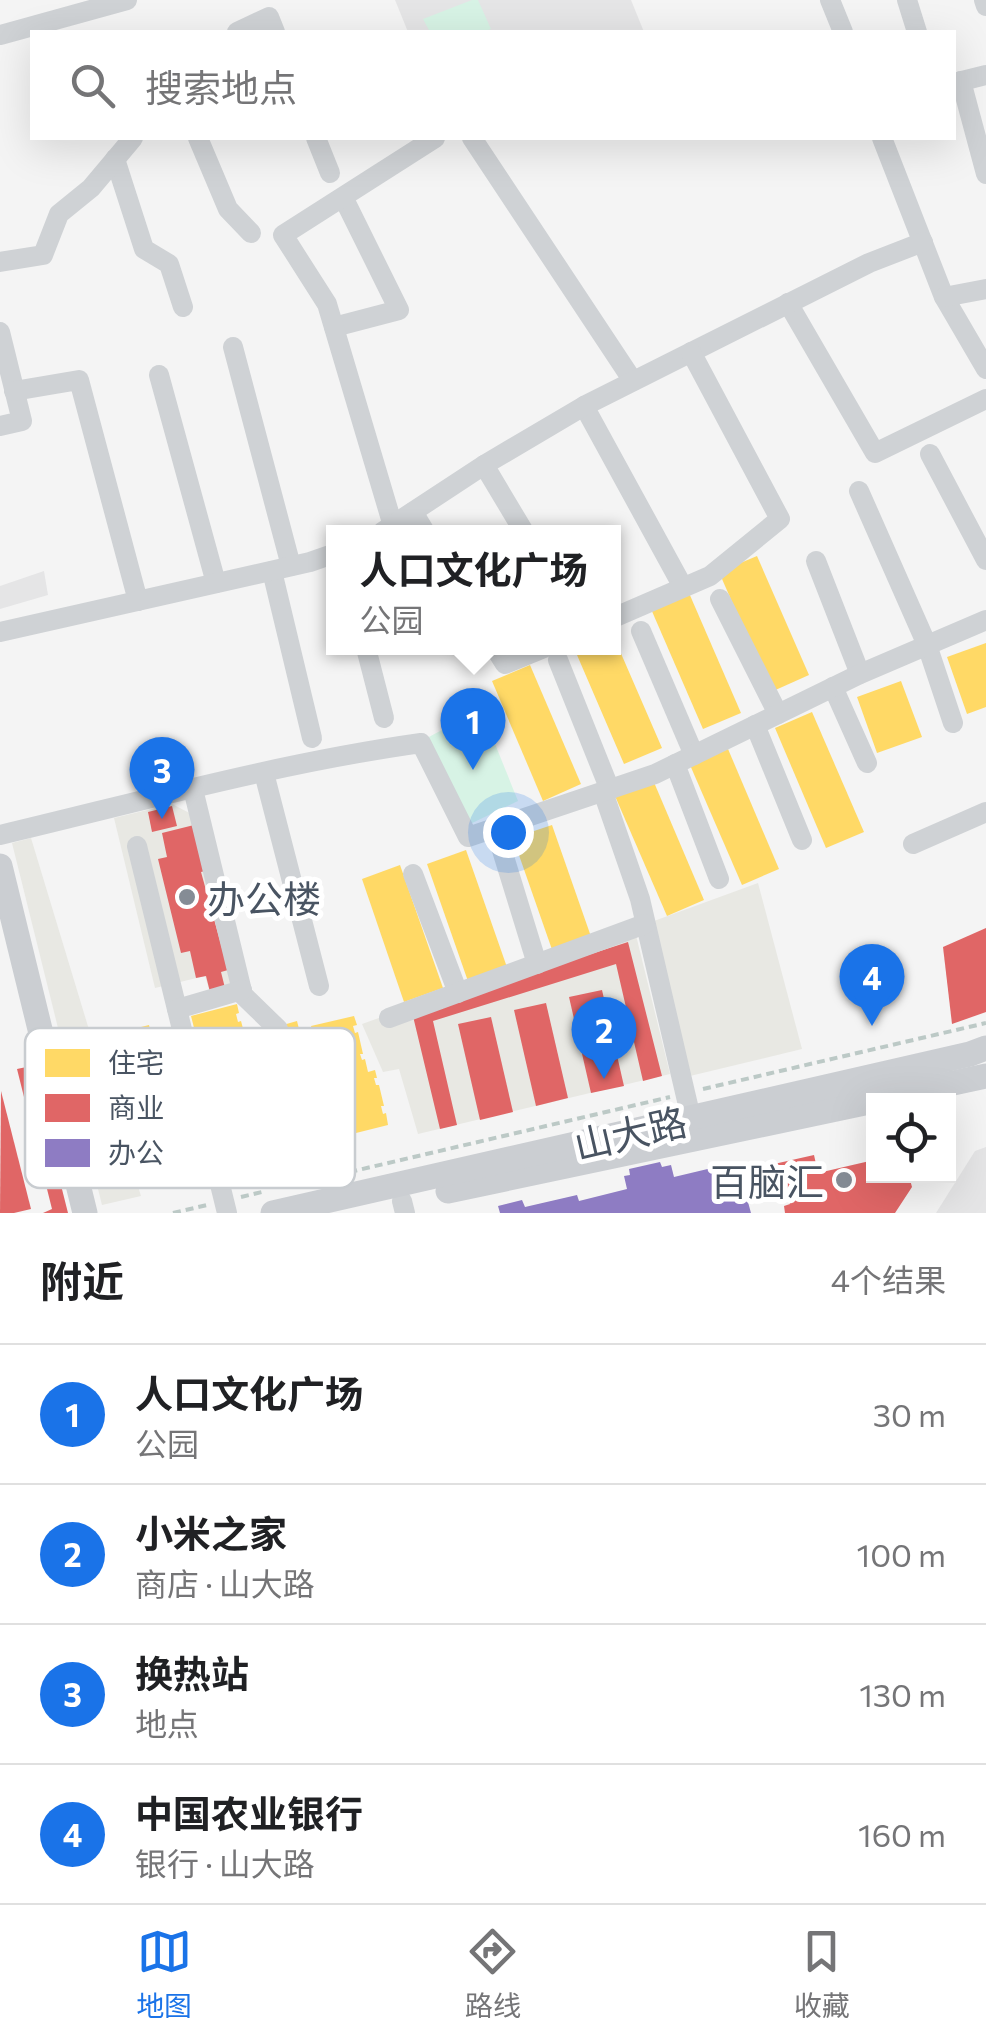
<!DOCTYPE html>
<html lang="zh">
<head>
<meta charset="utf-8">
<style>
  :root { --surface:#fff; --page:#f6f6f6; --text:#202124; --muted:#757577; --line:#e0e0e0; --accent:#1a73e8 }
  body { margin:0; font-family:Commissioner,"Noto Sans SC",sans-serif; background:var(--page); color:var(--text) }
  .controls { position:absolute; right:30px; bottom:30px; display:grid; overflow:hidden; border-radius:0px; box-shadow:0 10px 40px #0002 }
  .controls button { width:90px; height:90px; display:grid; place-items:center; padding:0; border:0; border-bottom:2px solid var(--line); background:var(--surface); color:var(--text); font:50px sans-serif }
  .you { position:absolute; left:508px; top:832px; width:35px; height:35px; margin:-25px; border:8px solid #fff; border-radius:50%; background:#1a73e8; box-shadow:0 0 0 15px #1a73e833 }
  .badge { display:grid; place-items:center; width:65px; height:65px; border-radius:50%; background:var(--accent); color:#fff; font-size:32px; font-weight:700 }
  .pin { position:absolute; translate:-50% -82px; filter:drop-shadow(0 2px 5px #0008) }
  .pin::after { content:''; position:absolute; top:52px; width:35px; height:30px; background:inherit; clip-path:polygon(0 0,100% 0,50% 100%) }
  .popup { position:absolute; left:326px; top:525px; width:295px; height:130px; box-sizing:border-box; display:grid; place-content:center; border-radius:0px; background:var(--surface); filter:drop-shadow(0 2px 8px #0005); font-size:32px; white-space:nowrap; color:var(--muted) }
  .popup b { font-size:38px; color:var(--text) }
  .popup::after { content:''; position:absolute; left:50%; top:100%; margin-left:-20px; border:20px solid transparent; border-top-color:var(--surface) }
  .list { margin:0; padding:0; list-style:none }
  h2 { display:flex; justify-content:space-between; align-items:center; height:130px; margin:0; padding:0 40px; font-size:42px }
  h2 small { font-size:32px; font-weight:400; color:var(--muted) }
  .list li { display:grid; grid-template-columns:65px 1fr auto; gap:30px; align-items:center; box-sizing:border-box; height:140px; padding:0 40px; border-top:2px solid var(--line) }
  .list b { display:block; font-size:38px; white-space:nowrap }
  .list p { margin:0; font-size:32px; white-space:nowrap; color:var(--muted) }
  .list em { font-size:32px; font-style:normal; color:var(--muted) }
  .icon { flex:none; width:55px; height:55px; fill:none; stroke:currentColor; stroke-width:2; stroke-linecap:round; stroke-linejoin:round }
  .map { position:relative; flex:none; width:986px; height:1213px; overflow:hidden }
  .search { position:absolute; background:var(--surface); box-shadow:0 10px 40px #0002; left:30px; right:30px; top:30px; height:110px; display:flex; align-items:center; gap:25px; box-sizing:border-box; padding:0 35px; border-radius:0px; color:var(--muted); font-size:38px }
  .sheet { height:690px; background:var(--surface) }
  nav { display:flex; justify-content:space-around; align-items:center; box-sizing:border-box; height:140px; border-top:2px solid var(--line); background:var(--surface); font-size:28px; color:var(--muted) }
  nav a { display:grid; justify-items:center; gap:5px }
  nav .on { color:var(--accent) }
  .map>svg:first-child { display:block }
  .commercial { fill:#e8e8e3 }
  .education { fill:#e5e5e6 }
  .green { fill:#d7f3e5 }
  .homes { fill:#ffd966 }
  .shops { fill:#e06666 }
  .offices { fill:#8e7cc3 }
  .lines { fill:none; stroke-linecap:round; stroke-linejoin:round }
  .path { stroke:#bcc9c6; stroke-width:4; stroke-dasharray:8 5; stroke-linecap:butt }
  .minor { stroke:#cfd2d5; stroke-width:20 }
  .major { stroke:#cbced2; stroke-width:25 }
  .poi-dot { fill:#858c95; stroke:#fff; stroke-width:4 }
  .labels { text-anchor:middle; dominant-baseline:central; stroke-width:10; stroke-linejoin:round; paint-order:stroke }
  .poi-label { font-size:38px; fill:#495462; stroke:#fff; text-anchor:start }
  .street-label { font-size:38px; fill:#495462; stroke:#fff }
  .key { fill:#fff; stroke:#c8ccd0; stroke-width:2.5 }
  .key-label { font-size:28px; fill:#495462 }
</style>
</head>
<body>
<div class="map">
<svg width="986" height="1213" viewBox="0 0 986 1213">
  <rect width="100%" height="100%" fill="#f4f4f4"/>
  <g class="commercial">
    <polygon points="172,804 207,822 245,982 210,992 205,976 155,988 114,818"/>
    <polygon points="31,838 90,1033 141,1196 102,1205 12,843"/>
    <polygon points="758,883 802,1049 690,1076 654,921"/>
    <polygon points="634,927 670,1074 418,1134 399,1069 383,1072 362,1024"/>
  </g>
  <g class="education">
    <polygon points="395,0 631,0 644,32 408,32"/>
    <polygon points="44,571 48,595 0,609 0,586"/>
    <polygon points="986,1147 986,1213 936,1213 975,1151"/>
  </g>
  <g class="green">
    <polygon points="472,0 478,0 491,29 482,32 430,32 423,19"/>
    <polygon points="481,709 518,801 468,825 427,738"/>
  </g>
  <g class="homes">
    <polygon points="757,556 809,675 771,692 719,572"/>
    <polygon points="689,593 741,713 703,729 651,609"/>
    <polygon points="613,635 662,748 624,764 574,648 613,648"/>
    <polygon points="986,643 986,707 967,714 947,657"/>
    <polygon points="530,665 581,784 543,801 492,681"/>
    <polygon points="901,681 922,737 877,753 857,697"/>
    <polygon points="812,712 864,832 826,848 775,728"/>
    <polygon points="728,749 779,869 742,885 690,765"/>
    <polygon points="653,780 704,900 667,916 615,796"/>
    <polygon points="552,825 595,948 556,961 513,838"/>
    <polygon points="466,850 509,973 470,987 427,864"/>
    <polygon points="400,865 443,988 404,1002 362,879"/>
    <polygon points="237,1004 239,1013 236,1014 238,1022 241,1021 246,1040 241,1041 243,1048 247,1048 249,1057 264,1053 268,1071 263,1072 265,1080 271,1079 274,1092 280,1090 282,1099 277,1101 279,1109 283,1108 287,1127 283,1128 286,1137 289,1136 292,1147 252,1157 238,1102 228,1105 219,1068 205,1071 191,1016"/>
    <polygon points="354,1016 357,1025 353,1026 355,1033 358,1032 363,1054 360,1054 362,1060 365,1059 368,1072 375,1070 377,1078 374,1078 376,1085 379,1085 384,1106 381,1106 383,1114 386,1113 388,1125 348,1135 334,1080 325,1083 311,1026"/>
    <polygon points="297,1021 327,1142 313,1145 283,1025"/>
    <polygon points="149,1025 152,1039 148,1040 149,1046 154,1045 156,1053 151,1055 153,1062 157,1061 159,1070 155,1071 156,1076 160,1075 162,1084 158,1085 159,1090 164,1089 166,1098 169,1097 174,1119 171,1120 173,1126 180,1125 182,1131 186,1130 188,1139 184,1140 188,1154 192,1154 197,1173 152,1184 142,1143 146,1142 144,1135 138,1137 136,1127 131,1128 127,1109 131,1109 128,1099 125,1100 123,1092 119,1093 114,1073 119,1072 115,1054 110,1055 105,1036"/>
  </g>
  <g class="shops">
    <polygon points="172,806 177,826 152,832 148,812"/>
    <polygon points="194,825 205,871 201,872 228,970 221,972 225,988 210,992 206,976 196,978 190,951 181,953 158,859 167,857 162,833"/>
    <polygon points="986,928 986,1012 952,1024 943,947"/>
    <polygon points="628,942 662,1076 643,1081 616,964 433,1021 457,1125 440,1129 412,1012"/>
    <polygon points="602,990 624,1086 591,1093 569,997"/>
    <polygon points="546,1003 568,1098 536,1106 514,1010"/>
    <polygon points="491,1017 513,1112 480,1120 458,1024"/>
    <polygon points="31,1066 68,1213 43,1213 52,1209 17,1069"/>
    <polygon points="1,1091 31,1209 14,1213 0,1213"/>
    <polygon points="814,1155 818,1173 874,1160 874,1176 909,1176 912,1187 895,1213 785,1213 784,1206 790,1204 786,1185 779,1187 774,1164"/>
  </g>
  <polygon class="offices" points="660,1162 662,1167 671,1165 674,1177 737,1162 751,1213 500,1213 498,1206 522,1200 525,1207 577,1195 579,1201 627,1189 624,1176 630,1175 629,1169"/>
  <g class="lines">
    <g class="path">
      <polyline points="703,1089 986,1023"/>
      <polyline points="324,1178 670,1097"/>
      <polyline points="241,1197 266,1191"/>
      <polyline points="173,1213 207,1205"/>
    </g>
    <g class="minor">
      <polyline points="830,0 843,32"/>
      <polyline points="907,0 917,32"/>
      <polyline points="984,0 986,6"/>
      <polyline points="237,32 269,17 275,32"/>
      <polyline points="0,35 127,0"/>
      <polyline points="961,81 986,174"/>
      <polyline points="954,83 986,75"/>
      <polyline points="198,138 228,209 251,233"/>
      <polyline points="316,138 330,173"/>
      <polyline points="472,138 633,381"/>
      <polyline points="882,138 944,297 986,369"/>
      <polyline points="115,159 144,249 169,264 183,307"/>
      <polyline points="0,262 43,255 59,214 91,188 133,138"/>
      <polyline points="944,297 986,289"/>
      <polyline points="788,303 875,453 986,399"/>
      <polyline points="334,327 399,310 345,201"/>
      <polyline points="0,332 22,421 0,426"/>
      <polyline points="233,347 291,566"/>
      <polyline points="159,375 216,583"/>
      <polyline points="14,391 79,380 138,601"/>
      <polyline points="584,406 683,587"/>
      <polyline points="930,454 986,560"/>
      <polyline points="484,465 524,532"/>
      <polyline points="859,491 927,645 953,723"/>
      <polyline points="413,512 425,532"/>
      <polyline points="393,526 327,304 283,235 435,138"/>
      <polyline points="382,532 484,465 584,406 869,263 923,242"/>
      <polyline points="816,561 860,674"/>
      <polyline points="272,571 312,738"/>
      <polyline points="720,599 778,714"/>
      <polyline points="613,618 710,576 780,519 691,352"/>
      <polyline points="641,631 694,755"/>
      <polyline points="0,632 310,562 333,554"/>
      <polyline points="366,648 384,718"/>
      <polyline points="495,648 505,664 544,648"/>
      <polyline points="558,660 610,790"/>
      <polyline points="833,687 867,763"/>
      <polyline points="755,725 802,840"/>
      <polyline points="675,764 719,879"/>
      <polyline points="264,773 319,986"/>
      <polyline points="193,789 243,995 278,1029 303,1141"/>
      <polyline points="603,792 640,899 691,1118"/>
      <polyline points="497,834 537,964"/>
      <path d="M0 835C139 802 279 763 421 743L468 837 655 774 860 674 986 620"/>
      <polyline points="913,844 986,812"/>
      <polyline points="137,846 227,1213"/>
      <polyline points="413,874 458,993"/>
      <polyline points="177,1009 242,990"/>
      <polyline points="389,1018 645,924"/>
      <polyline points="402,1201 405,1213"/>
    </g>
    <g class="major">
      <polyline points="0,866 85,1213"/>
      <polyline points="874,1100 986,1076"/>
      <polyline points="448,1191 874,1101"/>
      <polyline points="273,1213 970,1054 986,1048"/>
    </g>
  </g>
  <g class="poi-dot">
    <circle cx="187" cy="897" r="10"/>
    <circle cx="844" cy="1180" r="10"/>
  </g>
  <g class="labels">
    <g class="poi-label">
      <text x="207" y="897">办公楼</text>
      <text x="824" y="1180" text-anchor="end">百脑汇</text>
    </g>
    <g class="street-label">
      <text transform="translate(630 1132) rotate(-13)">山大路</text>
    </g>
  </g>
  <rect x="25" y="1028" width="330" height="160" rx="15" class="key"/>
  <rect x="45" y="1049" width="45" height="28" fill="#ffd966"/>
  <rect x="45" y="1094" width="45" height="28" fill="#e06666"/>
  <rect x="45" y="1139" width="45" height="28" fill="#8e7cc3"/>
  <g class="key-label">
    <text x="108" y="1073">住宅</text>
    <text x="108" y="1118">商业</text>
    <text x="108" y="1163">办公</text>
  </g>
</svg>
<div class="controls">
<button><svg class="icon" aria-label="locate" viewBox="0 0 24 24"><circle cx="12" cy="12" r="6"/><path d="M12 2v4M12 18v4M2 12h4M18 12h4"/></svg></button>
</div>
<div class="you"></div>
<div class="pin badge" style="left:473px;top:770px">1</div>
<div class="popup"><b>人口文化广场</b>公园</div>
<div class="pin badge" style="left:604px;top:1079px">2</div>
<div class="pin badge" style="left:162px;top:819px">3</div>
<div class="pin badge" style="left:872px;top:1026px">4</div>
<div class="search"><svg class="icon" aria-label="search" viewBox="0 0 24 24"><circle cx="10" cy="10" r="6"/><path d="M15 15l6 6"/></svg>搜索地点</div>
</div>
<section class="sheet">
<h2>附近<small>4个结果</small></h2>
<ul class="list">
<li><span class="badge">1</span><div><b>人口文化广场</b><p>公园</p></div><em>30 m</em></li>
<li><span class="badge">2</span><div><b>小米之家</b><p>商店 · 山大路</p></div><em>100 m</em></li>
<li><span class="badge">3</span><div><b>换热站</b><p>地点</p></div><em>130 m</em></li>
<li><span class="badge">4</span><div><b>中国农业银行</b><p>银行 · 山大路</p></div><em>160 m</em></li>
</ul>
</section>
<nav>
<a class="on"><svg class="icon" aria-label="map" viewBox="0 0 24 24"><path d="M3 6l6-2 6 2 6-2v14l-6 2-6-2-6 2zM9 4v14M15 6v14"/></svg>地图</a>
<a><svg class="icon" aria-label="directions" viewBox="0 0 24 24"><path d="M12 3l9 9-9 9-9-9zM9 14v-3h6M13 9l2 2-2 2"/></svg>路线</a>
<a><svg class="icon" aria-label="saved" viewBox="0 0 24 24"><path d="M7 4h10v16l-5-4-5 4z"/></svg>收藏</a>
</nav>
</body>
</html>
